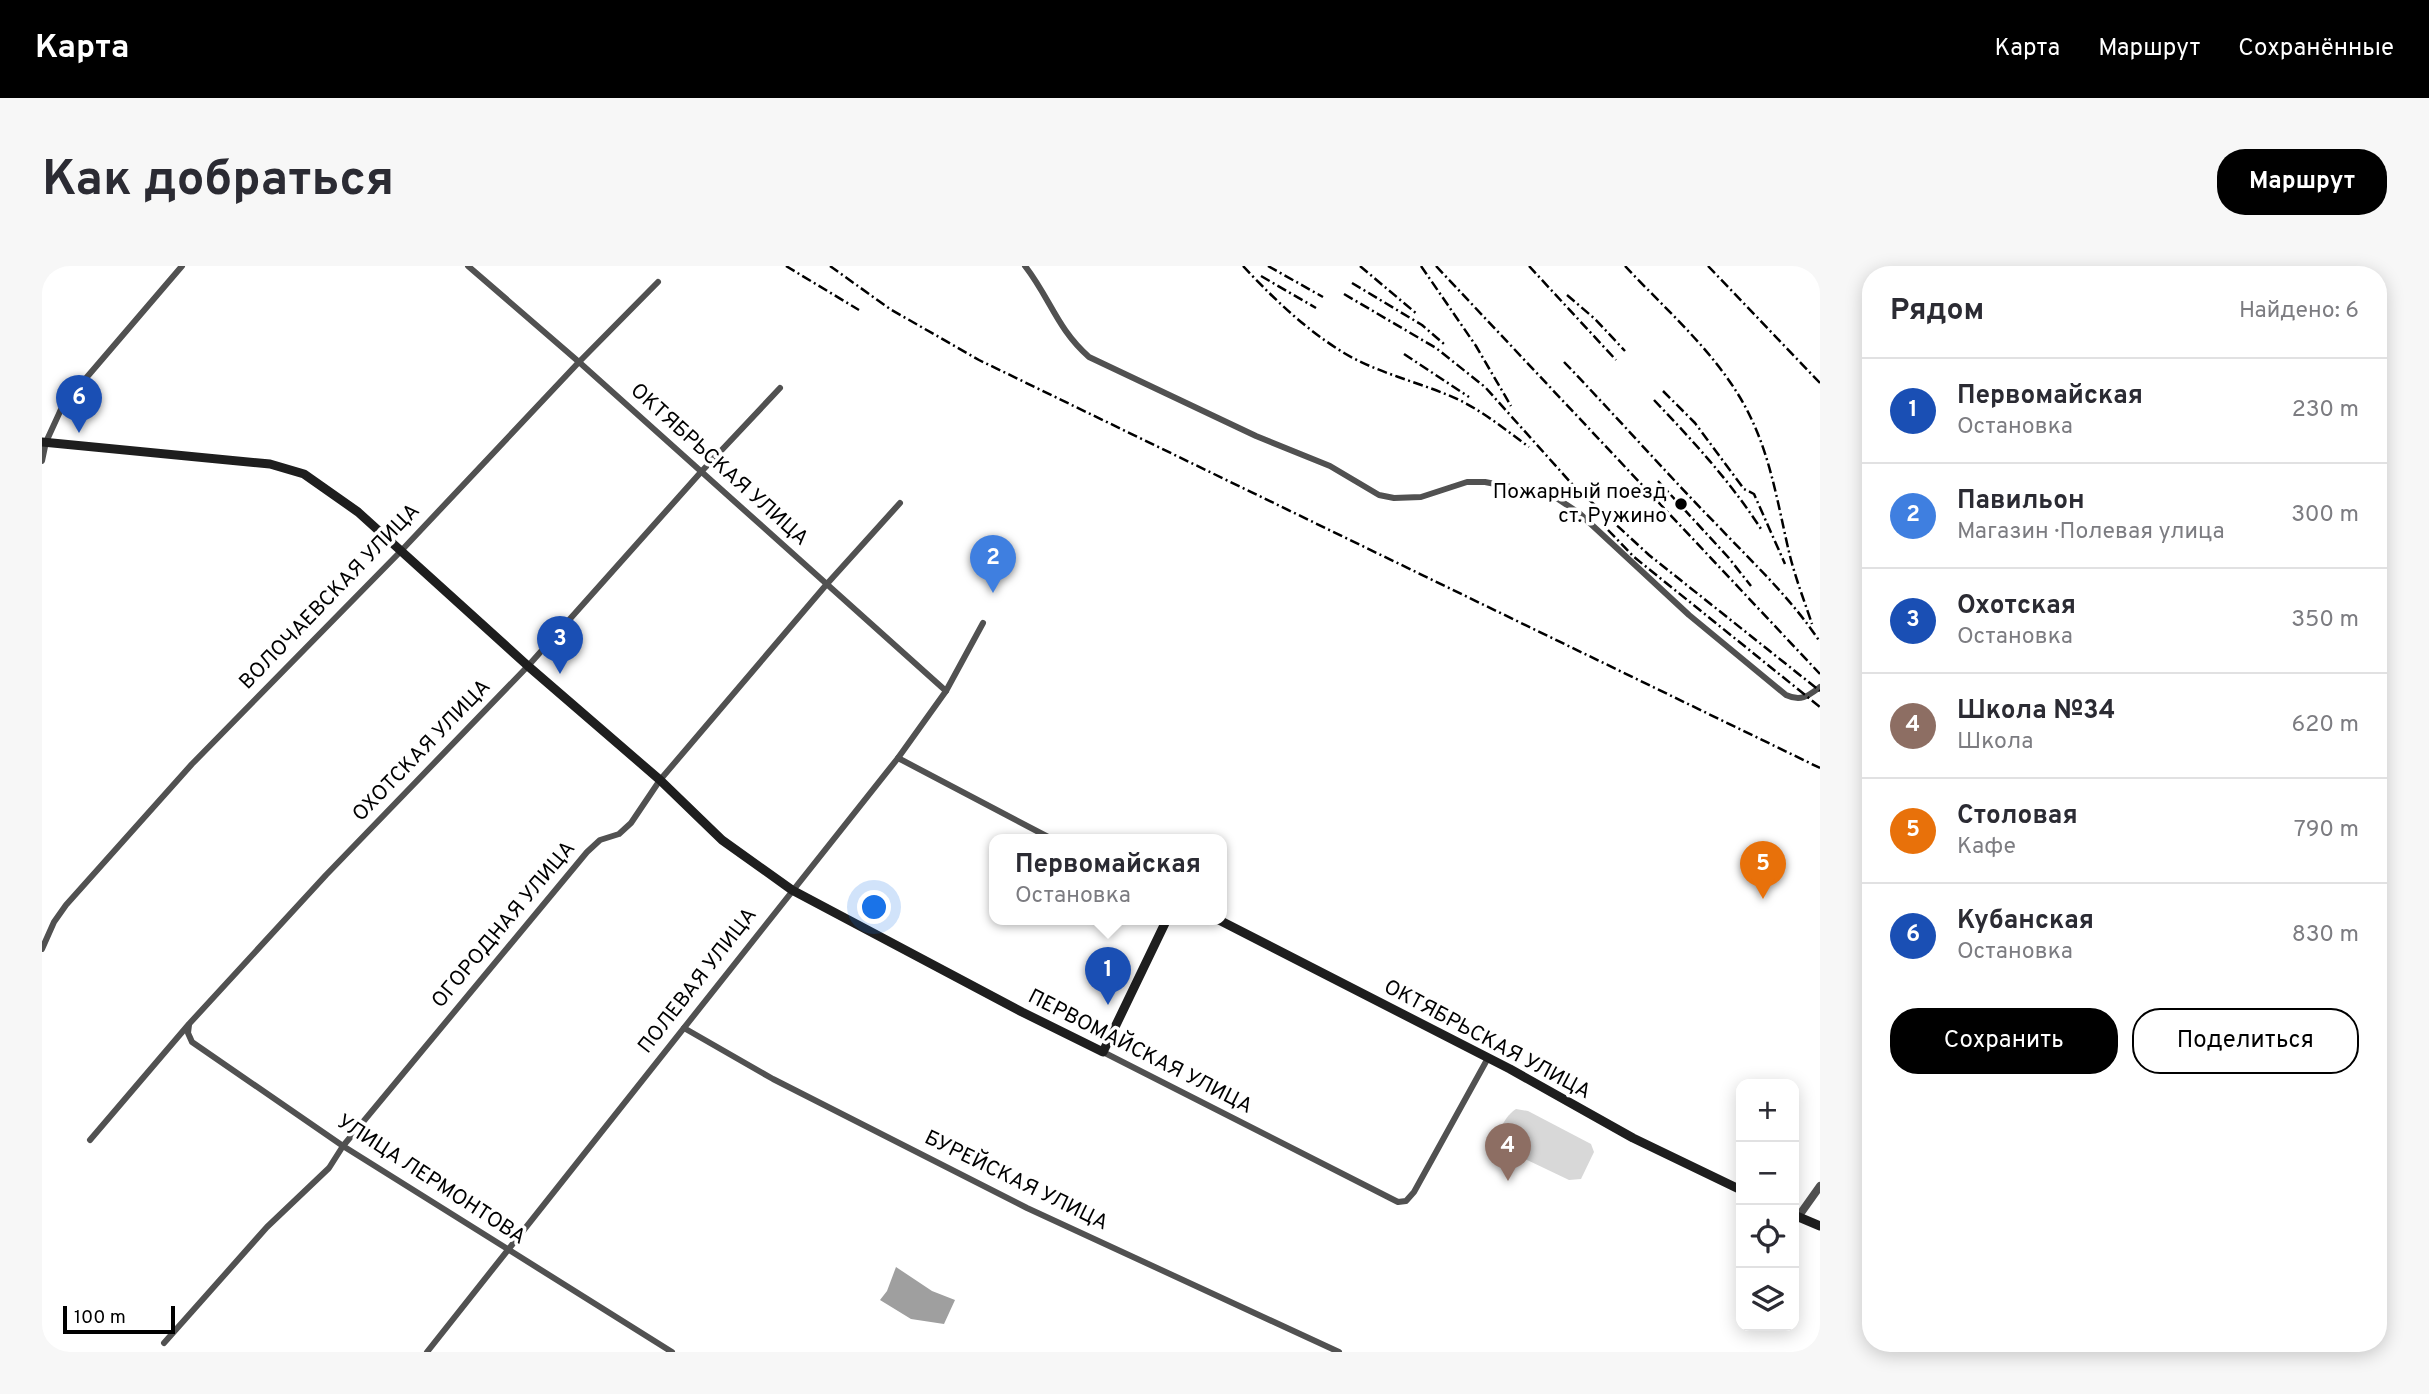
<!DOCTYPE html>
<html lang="ru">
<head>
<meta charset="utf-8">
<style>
  :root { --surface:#fff; --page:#f7f7f7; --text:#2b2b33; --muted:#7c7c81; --line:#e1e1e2; --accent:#000 }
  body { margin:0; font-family:Overpass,sans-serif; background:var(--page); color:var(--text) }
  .controls { position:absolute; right:21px; bottom:21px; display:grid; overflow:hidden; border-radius:14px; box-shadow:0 4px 18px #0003 }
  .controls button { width:63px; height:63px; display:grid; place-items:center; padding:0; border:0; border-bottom:2px solid var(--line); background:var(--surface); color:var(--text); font:35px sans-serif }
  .scale { position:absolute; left:21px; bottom:18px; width:112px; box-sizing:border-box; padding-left:7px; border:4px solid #000; border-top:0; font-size:19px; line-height:24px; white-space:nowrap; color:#000; -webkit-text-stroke:5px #fff; paint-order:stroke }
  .you { position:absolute; left:833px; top:642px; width:24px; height:24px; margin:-18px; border:5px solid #fff; border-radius:50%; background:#1a73e8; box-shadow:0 0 0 10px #1a73e833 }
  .badge { display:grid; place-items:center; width:46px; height:46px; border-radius:50%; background:var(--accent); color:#fff; font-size:23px; font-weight:700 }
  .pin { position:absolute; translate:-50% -58px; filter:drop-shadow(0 2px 4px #0008) }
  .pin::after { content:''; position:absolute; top:37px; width:24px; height:21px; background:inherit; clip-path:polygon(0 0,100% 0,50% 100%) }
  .popup { position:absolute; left:947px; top:568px; width:238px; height:91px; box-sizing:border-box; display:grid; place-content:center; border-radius:14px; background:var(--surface); filter:drop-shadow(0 2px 5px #0005); font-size:23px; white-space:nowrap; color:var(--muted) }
  .popup b { font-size:26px; color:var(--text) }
  .popup::after { content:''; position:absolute; left:50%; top:100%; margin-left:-14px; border:14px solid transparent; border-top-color:var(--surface) }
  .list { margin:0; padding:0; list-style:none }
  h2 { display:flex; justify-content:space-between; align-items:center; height:91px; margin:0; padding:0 28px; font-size:30px }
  h2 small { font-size:23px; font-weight:400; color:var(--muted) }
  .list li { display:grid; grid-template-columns:46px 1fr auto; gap:21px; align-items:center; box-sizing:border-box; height:105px; padding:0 28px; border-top:2px solid var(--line) }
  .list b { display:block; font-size:26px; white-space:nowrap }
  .list p { margin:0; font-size:23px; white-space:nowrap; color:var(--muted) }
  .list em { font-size:23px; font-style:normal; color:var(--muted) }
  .actions { display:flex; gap:14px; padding:21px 28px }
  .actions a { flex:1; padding:16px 0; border:2px solid var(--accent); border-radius:28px; text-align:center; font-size:24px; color:var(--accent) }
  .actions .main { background:var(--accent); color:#fff }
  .icon { flex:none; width:38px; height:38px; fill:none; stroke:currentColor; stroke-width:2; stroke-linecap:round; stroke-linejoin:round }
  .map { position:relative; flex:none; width:1778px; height:1086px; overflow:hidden; border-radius:28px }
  header { display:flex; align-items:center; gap:42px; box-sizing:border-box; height:98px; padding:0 35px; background:var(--accent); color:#fff }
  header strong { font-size:33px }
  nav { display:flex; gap:38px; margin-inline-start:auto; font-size:24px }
  .intro { display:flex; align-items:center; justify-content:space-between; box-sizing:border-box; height:168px; padding:0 42px }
  h1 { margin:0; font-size:49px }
  .button { padding:18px 32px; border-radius:28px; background:var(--accent); color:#fff; font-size:24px; font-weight:700 }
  main { display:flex; gap:42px; padding:0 42px }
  aside { flex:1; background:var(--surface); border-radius:28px; box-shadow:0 4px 18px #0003 }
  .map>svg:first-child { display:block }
  .green { fill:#d8d8d8 }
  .water { fill:#9f9f9f }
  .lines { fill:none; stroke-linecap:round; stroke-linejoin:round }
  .minor { stroke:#515151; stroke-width:6 }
  .tertiary { stroke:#515151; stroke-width:8 }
  .secondary { stroke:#1e1e1e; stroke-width:9 }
  .rail { stroke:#000; stroke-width:2.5; stroke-dasharray:10 3.5 2 3.5; stroke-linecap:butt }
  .poi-dot { fill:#000; stroke:#fff; stroke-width:2.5 }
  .labels { text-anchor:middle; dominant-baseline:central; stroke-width:7; stroke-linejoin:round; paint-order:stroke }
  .street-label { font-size:21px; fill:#000; stroke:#fff }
  .poi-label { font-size:21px; fill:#000; stroke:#fff; text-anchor:end }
</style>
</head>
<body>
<header>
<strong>Карта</strong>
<nav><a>Карта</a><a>Маршрут</a><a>Сохранённые</a></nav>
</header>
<div class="intro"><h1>Как добраться</h1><a class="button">Маршрут</a></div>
<main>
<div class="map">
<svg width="1778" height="1086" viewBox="0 0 1778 1086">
  <rect width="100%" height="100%" fill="#fff"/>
  <path class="green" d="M1474 843 1486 845 1549 878 1552 886 1539 913 1527 914 1458 881 1455 878C1455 866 1464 849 1474 843Z"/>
  <polygon class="water" points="854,1001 890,1025 913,1034 902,1058 869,1053 838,1034 845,1025"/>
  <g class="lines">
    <g class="minor">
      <polyline points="426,0 537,96 904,425"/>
      <path d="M983 0C1008 32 1015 63 1047 91L1214 170 1288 200 1337 229 1352 232 1379 231 1425 216H1443L1510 229 1537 247 1647 349 1744 429C1759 436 1766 430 1778 421"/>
      <polyline points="0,195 4,176 21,139 140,0"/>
      <polyline points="856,492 1010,573"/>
      <polyline points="0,683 12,656 24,639 150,498 359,285 537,96 616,16"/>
      <polyline points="147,759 146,767 150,776 301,880 630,1086"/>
      <polyline points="642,762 731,813 985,942 1297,1086"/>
      <polyline points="1061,786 1356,936 1364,935 1372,926 1446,792"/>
      <polyline points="48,874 147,758 284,609 486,400 659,206 738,122"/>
      <polyline points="122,1077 225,961 287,902 301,880 545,586 558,574 577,568 589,557 618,514 784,319 858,237"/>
      <polyline points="385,1086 856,492 904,425 941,357"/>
    </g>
    <polyline class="tertiary" points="1756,951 1778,920"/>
    <g class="secondary">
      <polyline points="0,176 228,198 262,208 316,246 486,400 618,514 680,574 750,624 980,746 1061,786 1125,653"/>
      <polyline points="1175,653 1468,803 1591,872 1699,924"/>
      <polyline points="1752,949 1778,960"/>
    </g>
    <g class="rail">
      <polyline points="744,0 817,44"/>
      <polyline points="788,0 848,43 937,94 1778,502"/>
      <path d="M1201 0C1232 33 1263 63 1302 87 1334 106 1372 115 1406 129 1436 141 1461 162 1487 181"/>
      <polyline points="1226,0 1281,31"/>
      <polyline points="1318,0 1375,48"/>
      <polyline points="1379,0 1434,80 1469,140"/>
      <polyline points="1394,0 1778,408"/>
      <polyline points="1487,0 1574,94"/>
      <path d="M1583 0C1626 46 1679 91 1707 148 1729 192 1736 239 1747 286 1753 311 1762 334 1770 358"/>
      <polyline points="1666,0 1778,117"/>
      <polyline points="1219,10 1274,42"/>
      <polyline points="1310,17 1380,59 1402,78"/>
      <polyline points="1302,28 1394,82 1443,121 1530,218 1607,289 1778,425"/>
      <polyline points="1525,29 1553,53 1583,85"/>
      <polyline points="1362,88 1427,131"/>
      <path d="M1522 96C1574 150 1624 207 1676 260 1712 298 1749 332 1778 376"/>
      <polyline points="1621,125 1653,157 1702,223 1712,228 1743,298"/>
      <path d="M1612 134C1651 175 1688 215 1719 263"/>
      <polyline points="1616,215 1686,291 1709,320"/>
      <polyline points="1566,264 1592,291 1778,441"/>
    </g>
  </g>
  <circle class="poi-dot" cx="1639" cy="238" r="7"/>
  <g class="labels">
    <g class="street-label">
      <text transform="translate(677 199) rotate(42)">ОКТЯБРЬСКАЯ УЛИЦА</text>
      <text transform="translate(288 331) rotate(-46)">ВОЛОЧАЕВСКАЯ УЛИЦА</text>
      <text transform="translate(380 485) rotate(-46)">ОХОТСКАЯ УЛИЦА</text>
      <text transform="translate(462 659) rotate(-50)">ОГОРОДНАЯ УЛИЦА</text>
      <text transform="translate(656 715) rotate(-52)">ПОЛЕВАЯ УЛИЦА</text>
      <text transform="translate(1445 774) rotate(28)">ОКТЯБРЬСКАЯ УЛИЦА</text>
      <text transform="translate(1098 786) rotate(27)">ПЕРВОМАЙСКАЯ УЛИЦА</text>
      <text transform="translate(389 914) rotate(33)">УЛИЦА ЛЕРМОНТОВА</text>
      <text transform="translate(974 915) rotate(26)">БУРЕЙСКАЯ УЛИЦА</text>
    </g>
    <g class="poi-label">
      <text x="1625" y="226">Пожарный поезд<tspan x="1625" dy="24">ст. Ружино</tspan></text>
    </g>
  </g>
</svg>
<div class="controls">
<button>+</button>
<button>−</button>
<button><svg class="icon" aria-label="locate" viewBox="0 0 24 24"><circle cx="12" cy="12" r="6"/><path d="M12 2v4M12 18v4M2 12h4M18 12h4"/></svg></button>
<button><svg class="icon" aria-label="layers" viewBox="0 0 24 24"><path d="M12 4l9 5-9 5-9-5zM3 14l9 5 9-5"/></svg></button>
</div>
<div class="scale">100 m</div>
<div class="you"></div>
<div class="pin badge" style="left:1066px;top:739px;background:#1a4fb4">1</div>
<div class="popup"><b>Первомайская</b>Остановка</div>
<div class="pin badge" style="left:951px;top:327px;background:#3f7fe0">2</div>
<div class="pin badge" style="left:518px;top:408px;background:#1a4fb4">3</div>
<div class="pin badge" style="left:1466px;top:915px;background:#8d6e63">4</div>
<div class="pin badge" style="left:1721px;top:633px;background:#e8710a">5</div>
<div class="pin badge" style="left:37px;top:167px;background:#1a4fb4">6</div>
</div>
<aside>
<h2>Рядом<small>Найдено: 6</small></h2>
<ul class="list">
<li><span class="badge" style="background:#1a4fb4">1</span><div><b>Первомайская</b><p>Остановка</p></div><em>230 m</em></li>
<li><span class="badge" style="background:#3f7fe0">2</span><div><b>Павильон</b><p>Магазин · Полевая улица</p></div><em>300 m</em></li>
<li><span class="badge" style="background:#1a4fb4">3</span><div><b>Охотская</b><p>Остановка</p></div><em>350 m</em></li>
<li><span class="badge" style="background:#8d6e63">4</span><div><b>Школа №34</b><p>Школа</p></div><em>620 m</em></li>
<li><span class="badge" style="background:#e8710a">5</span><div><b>Столовая</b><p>Кафе</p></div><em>790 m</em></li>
<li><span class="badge" style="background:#1a4fb4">6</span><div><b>Кубанская</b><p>Остановка</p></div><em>830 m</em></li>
</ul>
<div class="actions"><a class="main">Сохранить</a><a>Поделиться</a></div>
</aside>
</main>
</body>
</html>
